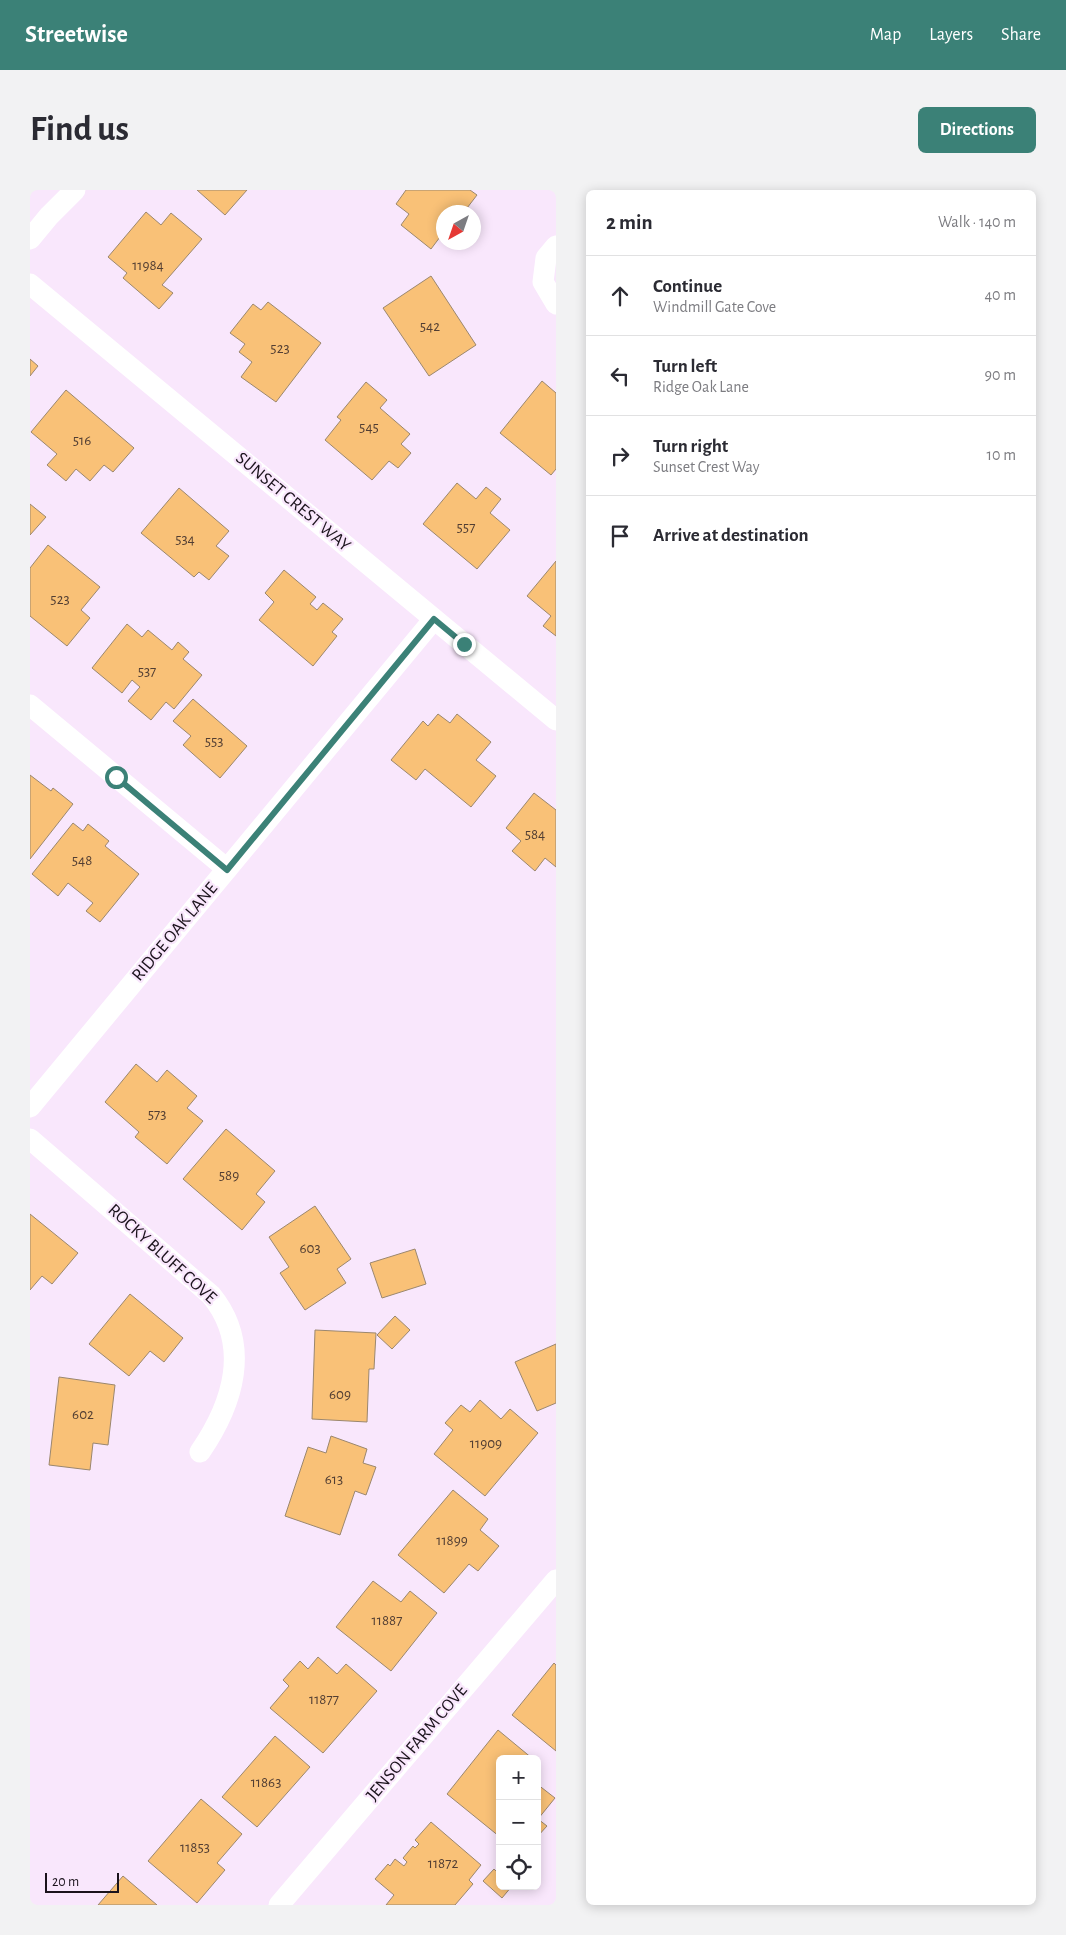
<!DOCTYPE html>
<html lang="en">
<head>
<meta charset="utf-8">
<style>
  :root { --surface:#fff; --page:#f2f2f3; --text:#2b2b33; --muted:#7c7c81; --line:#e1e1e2; --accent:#3b8177 }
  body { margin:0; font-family:"Alegreya Sans",sans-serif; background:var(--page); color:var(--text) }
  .controls { position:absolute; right:15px; bottom:15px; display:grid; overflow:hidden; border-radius:8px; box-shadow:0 2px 12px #0003 }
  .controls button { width:45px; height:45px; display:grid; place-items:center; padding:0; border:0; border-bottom:1px solid var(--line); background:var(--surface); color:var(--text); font:25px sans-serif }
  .compass { position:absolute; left:406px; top:15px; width:45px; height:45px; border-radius:50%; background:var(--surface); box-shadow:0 2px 12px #0003; rotate:220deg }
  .scale { position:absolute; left:15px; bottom:12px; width:74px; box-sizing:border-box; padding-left:5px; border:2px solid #1b131c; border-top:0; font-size:14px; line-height:18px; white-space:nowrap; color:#1b131c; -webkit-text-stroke:4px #f9e7fc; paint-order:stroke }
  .stop { position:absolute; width:15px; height:15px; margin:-11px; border:4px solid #3b8177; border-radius:50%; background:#fff }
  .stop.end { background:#3b8177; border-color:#fff; box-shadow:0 1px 5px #0008 }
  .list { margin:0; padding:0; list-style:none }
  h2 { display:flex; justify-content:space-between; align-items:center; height:65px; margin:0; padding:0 20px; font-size:21px }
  h2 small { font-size:16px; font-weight:400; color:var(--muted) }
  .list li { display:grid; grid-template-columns:32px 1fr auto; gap:15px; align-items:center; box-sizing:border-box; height:80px; padding:0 20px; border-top:1px solid var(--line) }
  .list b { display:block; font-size:19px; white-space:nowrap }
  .list p { margin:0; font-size:16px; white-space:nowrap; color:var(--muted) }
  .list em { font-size:16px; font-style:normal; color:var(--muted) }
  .icon { flex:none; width:28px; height:28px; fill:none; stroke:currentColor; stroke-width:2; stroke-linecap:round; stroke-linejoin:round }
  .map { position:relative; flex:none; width:526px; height:1715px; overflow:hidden; border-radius:8px }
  header { display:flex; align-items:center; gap:30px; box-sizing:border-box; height:70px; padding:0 25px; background:var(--accent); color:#fff }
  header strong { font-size:24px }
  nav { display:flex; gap:28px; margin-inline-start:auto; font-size:18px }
  .intro { display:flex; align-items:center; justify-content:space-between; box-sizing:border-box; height:120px; padding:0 30px }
  h1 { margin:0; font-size:35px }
  .button { padding:12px 22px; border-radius:8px; background:var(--accent); color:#fff; font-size:18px; font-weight:700 }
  main { display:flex; gap:30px; padding:0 30px }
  aside { flex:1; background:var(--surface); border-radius:8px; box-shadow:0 2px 12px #0003 }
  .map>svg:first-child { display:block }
  .building { fill:#f9c177; stroke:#9b876e }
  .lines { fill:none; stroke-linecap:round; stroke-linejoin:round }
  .street { stroke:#fff; stroke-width:21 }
  .route { stroke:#3b8177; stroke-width:6 }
  .labels { text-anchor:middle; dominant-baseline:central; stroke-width:4.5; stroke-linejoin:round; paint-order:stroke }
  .number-label { font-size:15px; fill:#523e33 }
  .street-label { font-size:18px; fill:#1b131c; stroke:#f9e7fc }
</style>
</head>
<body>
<header>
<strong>Streetwise</strong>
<nav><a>Map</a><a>Layers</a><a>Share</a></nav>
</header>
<div class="intro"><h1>Find us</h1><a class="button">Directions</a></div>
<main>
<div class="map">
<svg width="526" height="1715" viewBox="0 0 526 1715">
  <rect width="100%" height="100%" fill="#f9e7fc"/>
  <g class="building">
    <polygon points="167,0 217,0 195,25"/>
    <polygon points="376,0 440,0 447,5 434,22 413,22 413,43 401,59 371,35 379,24 366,14"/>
    <polygon points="116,22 131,35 141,23 172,49 132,95 143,103 129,119 93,88 97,83 78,67"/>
    <polygon points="401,86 446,155 399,186 353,118"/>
    <polygon points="238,112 291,153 246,212 211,187 222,172 209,162 215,154 200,143 223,114 231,120"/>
    <polygon points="0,169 8,176 0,186"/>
    <polygon points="512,191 526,203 526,279 521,285 470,243"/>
    <polygon points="336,192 357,210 350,218 380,244 371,254 381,263 368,278 359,271 342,290 295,250 311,230 307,227"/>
    <polygon points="36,200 104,258 83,282 74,275 60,291 46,279 36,291 17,275 27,264 1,242"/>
    <polygon points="427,293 446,309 456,297 471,309 460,323 480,340 447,379 393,334"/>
    <polygon points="149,298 199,341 186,356 199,366 179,390 169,382 164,387 111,343"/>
    <polygon points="0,314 16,327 0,345"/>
    <polygon points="18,355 70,397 51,420 60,428 37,456 0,426 0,378"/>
    <polygon points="526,371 526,446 513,436 521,426 497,406"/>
    <polygon points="254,380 286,407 280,414 287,420 293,413 313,429 302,442 307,446 283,476 229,430 244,412 235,403"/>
    <polygon points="97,434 112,447 118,440 142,460 148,452 159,462 153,469 172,485 144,519 136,512 121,530 98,511 110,497 102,490 92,503 62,478"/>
    <polygon points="163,509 217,556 190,588 153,555 161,546 143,531"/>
    <polygon points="408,524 420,533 427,524 461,552 446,570 466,586 441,617 395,579 386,590 361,570 393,531 398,536"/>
    <polygon points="0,585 21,601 23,598 43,614 0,669"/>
    <polygon points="504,603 526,620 526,677 515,668 505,681 482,661 491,651 476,638"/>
    <polygon points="43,633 53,641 58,634 79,651 75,656 109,684 70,732 56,721 63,713 38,693 28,706 2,684"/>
    <polygon points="106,874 127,892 137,880 167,906 157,918 173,931 137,974 105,947 109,942 75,912"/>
    <polygon points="196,939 245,981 226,1004 235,1012 212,1040 153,989"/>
    <polygon points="285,1016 321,1069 307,1079 316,1093 275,1120 250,1083 259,1077 239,1047"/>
    <polygon points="0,1024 48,1063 22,1094 12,1086 0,1100"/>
    <polygon points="385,1059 396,1094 352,1108 340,1073"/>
    <polygon points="100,1104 153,1148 134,1172 120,1161 99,1186 59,1154"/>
    <polygon points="365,1126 380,1140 362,1159 347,1145"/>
    <polygon points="285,1140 346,1143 344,1179 339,1179 337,1232 282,1229"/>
    <polygon points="526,1154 526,1213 507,1221 485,1172"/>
    <polygon points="29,1187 85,1195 78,1255 63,1253 60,1280 19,1275"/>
    <polygon points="450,1210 471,1229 480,1219 508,1243 455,1306 404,1264 423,1240 415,1233 431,1215 440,1222"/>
    <polygon points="301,1246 337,1259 333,1273 346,1277 336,1305 325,1301 310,1345 255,1326 278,1257 296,1263"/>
    <polygon points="423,1300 458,1329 450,1340 469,1356 448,1381 439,1374 414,1403 368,1365"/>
    <polygon points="343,1391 371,1412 380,1401 407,1423 361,1481 306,1437"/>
    <polygon points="288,1467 307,1484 316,1474 347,1501 293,1563 240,1518 259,1496 253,1490 270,1471 278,1479"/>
    <polygon points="524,1473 526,1475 526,1561 482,1525"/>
    <polygon points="468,1540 503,1569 470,1569 470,1647 417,1604"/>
    <polygon points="245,1546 280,1577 227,1637 192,1607"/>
    <polygon points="507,1594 525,1608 508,1629 517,1636 507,1647"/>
    <polygon points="171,1609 212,1644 187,1673 195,1680 167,1713 118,1671"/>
    <polygon points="401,1632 451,1675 439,1690 443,1694 425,1715 356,1715 364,1705 345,1689 358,1674 360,1676 365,1669 374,1676 377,1672 373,1668 383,1656 385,1658 389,1654 385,1650"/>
    <polygon points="464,1679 470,1685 470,1696 482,1696 472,1708 453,1691"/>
    <polygon points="93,1686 127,1715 68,1715"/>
  </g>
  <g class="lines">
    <g class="street">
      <polyline points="0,49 19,26 45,0"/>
      <polyline points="526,56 516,68 513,92 526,114"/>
      <polyline points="0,94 526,530"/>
      <polyline points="0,515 197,679"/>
      <polyline points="0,917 404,429"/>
      <path d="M0 949 181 1105C222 1155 203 1214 170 1262"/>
      <polyline points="249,1715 526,1390"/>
    </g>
  </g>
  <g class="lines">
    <polyline class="route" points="86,587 197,680 404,429 434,454"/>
  </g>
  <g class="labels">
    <g class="number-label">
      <text x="118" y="75">11984</text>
      <text x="400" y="136">542</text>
      <text x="250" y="158">523</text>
      <text x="339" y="237">545</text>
      <text x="52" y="250">516</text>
      <text x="436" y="337">557</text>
      <text x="155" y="349">534</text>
      <text x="30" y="409">523</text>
      <text x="117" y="481">537</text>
      <text x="184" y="551">553</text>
      <text x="505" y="644">584</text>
      <text x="52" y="670">548</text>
      <text x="127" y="924">573</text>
      <text x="199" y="985">589</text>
      <text x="280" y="1058">603</text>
      <text x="310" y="1204">609</text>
      <text x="53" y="1224">602</text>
      <text x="456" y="1253">11909</text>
      <text x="304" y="1289">613</text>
      <text x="422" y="1350">11899</text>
      <text x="357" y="1430">11887</text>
      <text x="294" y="1509">11877</text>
      <text x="236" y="1592">11863</text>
      <text x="165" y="1657">11853</text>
      <text x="413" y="1673">11872</text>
    </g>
    <g class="street-label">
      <text transform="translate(263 312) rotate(40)">SUNSET CREST WAY</text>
      <text transform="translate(145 742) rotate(-50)">RIDGE OAK LANE</text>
      <text transform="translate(132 1064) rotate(42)">ROCKY BLUFF COVE</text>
      <text transform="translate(387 1553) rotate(-50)">JENSON FARM COVE</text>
    </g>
  </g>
</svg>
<div class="controls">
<button>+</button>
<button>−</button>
<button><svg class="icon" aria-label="locate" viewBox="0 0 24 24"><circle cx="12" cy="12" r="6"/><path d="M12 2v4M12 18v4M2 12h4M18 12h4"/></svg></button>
</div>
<svg class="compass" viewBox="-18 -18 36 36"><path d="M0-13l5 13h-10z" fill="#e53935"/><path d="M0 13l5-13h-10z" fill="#7c7c81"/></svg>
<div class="scale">20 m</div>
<div class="stop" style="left:86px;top:587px"></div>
<div class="stop end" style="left:434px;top:454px"></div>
</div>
<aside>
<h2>2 min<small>Walk · 140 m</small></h2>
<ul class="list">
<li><svg class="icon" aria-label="ahead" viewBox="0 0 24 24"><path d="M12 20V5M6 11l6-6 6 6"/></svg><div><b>Continue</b><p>Windmill Gate Cove</p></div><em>40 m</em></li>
<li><svg class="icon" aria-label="left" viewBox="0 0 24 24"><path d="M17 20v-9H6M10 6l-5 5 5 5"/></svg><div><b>Turn left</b><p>Ridge Oak Lane</p></div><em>90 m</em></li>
<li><svg class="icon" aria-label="right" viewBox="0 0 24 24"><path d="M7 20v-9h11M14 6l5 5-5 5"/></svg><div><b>Turn right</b><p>Sunset Crest Way</p></div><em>10 m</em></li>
<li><svg class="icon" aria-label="arrive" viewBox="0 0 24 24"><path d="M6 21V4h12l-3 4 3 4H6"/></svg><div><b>Arrive at destination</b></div></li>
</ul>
</aside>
</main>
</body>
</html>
